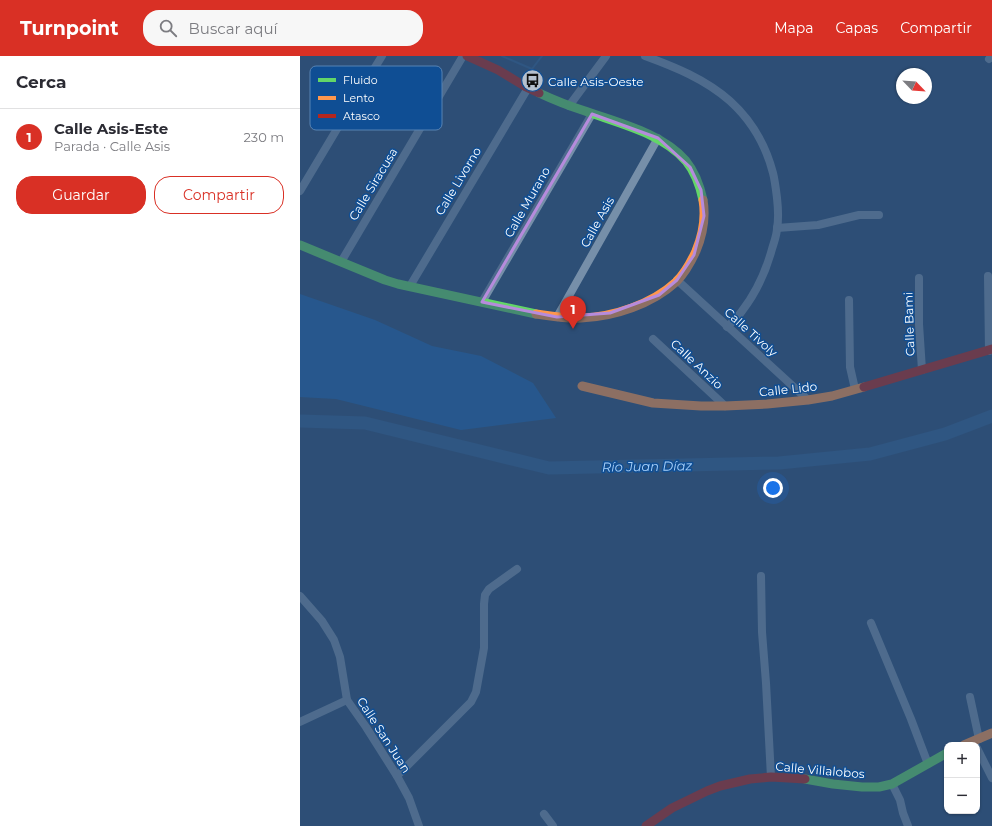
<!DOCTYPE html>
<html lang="es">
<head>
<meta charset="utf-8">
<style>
  :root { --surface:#fff; --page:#f7f7f7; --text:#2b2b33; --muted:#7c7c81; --line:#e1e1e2; --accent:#d93025 }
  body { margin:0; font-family:Montserrat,sans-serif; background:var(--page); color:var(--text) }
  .controls { position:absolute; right:12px; bottom:12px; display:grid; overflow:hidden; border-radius:8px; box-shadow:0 1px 3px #0004 }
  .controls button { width:36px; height:36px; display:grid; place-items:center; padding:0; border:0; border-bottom:1px solid var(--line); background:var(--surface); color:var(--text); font:20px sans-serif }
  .compass { position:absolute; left:596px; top:12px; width:36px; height:36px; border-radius:50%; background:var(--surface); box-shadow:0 1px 3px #0004; rotate:115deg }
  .you { position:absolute; left:473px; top:432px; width:14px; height:14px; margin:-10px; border:3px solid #fff; border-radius:50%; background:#1a73e8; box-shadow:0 0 0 6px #1a73e833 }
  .badge { display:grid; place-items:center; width:26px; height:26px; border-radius:50%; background:var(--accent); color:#fff; font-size:13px; font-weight:700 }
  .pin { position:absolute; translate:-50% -33px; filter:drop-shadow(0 1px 2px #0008) }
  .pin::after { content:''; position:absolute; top:21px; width:14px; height:12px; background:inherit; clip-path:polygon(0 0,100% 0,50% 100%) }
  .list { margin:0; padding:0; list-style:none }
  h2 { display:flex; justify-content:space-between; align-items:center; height:52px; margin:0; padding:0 16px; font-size:17px }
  h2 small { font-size:13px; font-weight:400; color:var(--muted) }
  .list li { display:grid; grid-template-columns:26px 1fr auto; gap:12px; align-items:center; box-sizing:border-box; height:56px; padding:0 16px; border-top:1px solid var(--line) }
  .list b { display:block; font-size:15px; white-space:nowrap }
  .list p { margin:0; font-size:13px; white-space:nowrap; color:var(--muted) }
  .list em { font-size:13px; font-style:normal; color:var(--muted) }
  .actions { display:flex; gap:8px; padding:12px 16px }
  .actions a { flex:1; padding:9px 0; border:1px solid var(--accent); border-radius:16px; text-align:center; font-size:14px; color:var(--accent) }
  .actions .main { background:var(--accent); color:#fff }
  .icon { flex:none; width:22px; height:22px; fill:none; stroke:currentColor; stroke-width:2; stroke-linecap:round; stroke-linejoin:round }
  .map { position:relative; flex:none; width:692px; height:770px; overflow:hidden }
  header { display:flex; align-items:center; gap:24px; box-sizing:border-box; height:56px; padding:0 20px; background:var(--accent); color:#fff }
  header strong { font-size:19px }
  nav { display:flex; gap:22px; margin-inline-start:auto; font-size:14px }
  .search { width:280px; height:36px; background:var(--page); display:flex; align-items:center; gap:10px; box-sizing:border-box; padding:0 14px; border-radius:16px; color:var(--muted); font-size:15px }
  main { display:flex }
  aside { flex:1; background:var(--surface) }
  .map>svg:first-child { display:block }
  .green { fill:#1f63a9 }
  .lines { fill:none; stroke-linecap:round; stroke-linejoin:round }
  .stream { stroke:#325f90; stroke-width:2 }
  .river { stroke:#325f90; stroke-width:13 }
  .street { stroke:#768fa9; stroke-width:8 }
  .fast { stroke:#63d668; stroke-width:9 }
  .slow { stroke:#ff974d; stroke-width:9 }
  .jam { stroke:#b3261e; stroke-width:9 }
  .marked { fill:none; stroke:#b68bdc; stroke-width:3; stroke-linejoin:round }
  .labels { text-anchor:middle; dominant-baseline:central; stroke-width:3; stroke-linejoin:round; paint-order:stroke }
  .poi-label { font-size:12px; fill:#fff; stroke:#0f4e94; text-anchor:start }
  .street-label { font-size:12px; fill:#fff; stroke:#0f4e94 }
  .water-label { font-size:13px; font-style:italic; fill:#a8d1fb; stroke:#0f4e94 }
  .key { fill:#0f4e94; stroke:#5783b4; stroke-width:1 }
  .key-label { font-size:11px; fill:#fff }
</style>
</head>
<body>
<header>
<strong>Turnpoint</strong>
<div class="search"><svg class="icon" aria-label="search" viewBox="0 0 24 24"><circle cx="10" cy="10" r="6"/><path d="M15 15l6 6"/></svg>Buscar aquí</div>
<nav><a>Mapa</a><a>Capas</a><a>Compartir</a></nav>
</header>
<main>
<aside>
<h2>Cerca<small></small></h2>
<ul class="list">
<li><span class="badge">1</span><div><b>Calle Asis-Este</b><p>Parada · Calle Asis</p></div><em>230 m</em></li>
</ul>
<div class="actions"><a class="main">Guardar</a><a>Compartir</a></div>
</aside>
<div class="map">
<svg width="692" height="770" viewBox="0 0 692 770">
  <rect width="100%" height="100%" fill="#2d4f76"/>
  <polygon class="green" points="0,238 75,264 132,290 181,300 233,327 256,362 161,374 36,343 0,341"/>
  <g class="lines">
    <polyline class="stream" points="202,0 232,13 242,0"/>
    <polyline class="river" points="0,365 65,367 249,412 479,407 570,398 645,378 692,360"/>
    <g class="street">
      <path d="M345 0C375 11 405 23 430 45 451 64 466 90 473 117 475 125 476 134 477 142 478 151 479 162 477 172 477 179 474 186 472 193 466 215 456 237 442 255 438 261 432 266 427 271"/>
      <polyline points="689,3 692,0"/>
      <polyline points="269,50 306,0"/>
      <polyline points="0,135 37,73 82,0"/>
      <polyline points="477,172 518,169 559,159 579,159"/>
      <polyline points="41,206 163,0"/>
      <polyline points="688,220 689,295"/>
      <polyline points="619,222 619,268 622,314"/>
      <polyline points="377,224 508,344"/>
      <polyline points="110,230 228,32"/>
      <polyline points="549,244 550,311 555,333"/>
      <polyline points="182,246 292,58"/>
      <polyline points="257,261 358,82"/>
      <polyline points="353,283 425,350"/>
      <polyline points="461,520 462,576 466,627 471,721"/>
      <polyline points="0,540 22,565 34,584 40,601 47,644 66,671 97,720 109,742 119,770"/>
      <polyline points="571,567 611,663 628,708"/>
      <polyline points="670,641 679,683"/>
      <polyline points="0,666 47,644"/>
      <polyline points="677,692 692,722"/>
      <polyline points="97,720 171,646 176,636 184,592 184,548 185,539 189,533 217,513"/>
      <polyline points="592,728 600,744 603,757 608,770"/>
      <polyline points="244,758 253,770"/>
    </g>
    <g class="fast">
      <path d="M239 37C254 44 269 50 285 55 318 67 362 77 386 105 395 116 400 130 403 144"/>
      <polyline points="0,189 85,224 98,228 236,258"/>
      <polyline points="505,723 533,728 562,731 579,731 592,728 647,697"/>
    </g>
    <g class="slow">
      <path d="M236 258C251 260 266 263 281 262 314 261 352 248 376 226 385 217 391 206 396 195 403 178 406 162 403 144"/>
      <polyline points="282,330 353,347 401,350 425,350 467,348 508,344 532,340 564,331"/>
      <polyline points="664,689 692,677"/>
    </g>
    <g class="jam">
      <polyline points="167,0 198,14 226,31 239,37"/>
      <polyline points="564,331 692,293"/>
      <polyline points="346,770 372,752 407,735 420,730 450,723 471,721 505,723"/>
    </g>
  </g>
  <path d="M0 0H692V770H0ZM292 58 358 82 390 111 401 134 404 160 394 199 377 224 359 239 310 257 257 261 182 246Z" fill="#2d4f76" fill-opacity=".55" fill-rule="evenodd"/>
  <path class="marked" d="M292 58 358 82 390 111 401 134 404 160 394 199 377 224 359 239 310 257 257 261 182 246Z"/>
  <defs>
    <symbol id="bus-disc" viewBox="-11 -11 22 22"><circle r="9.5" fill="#b6c1cf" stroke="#0f4e94"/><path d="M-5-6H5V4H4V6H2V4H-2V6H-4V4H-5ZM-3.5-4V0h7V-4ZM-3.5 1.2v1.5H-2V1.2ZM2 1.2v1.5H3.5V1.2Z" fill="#111"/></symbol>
  </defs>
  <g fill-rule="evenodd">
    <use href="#bus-disc" x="220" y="12" width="25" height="25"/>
  </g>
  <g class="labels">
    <g class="poi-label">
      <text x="248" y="25">Calle Asis-Oeste</text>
    </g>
    <g class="street-label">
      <text transform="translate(158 125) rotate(-59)">Calle Livorno</text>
      <text transform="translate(73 128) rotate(-59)">Calle Siracusa</text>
      <text transform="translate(227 146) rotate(-60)">Calle Murano</text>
      <text transform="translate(297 166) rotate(-61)">Calle Asis</text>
      <text transform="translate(609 268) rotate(-92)">Calle Bami</text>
      <text transform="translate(451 276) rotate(42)">Calle Tivoly</text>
      <text transform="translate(397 308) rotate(43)">Calle Anzio</text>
      <text transform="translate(488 333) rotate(-6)">Calle Lido</text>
      <text transform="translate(84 679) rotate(57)">Calle San Juan</text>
      <text transform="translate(520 714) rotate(5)">Calle Villalobos</text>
    </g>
    <g class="water-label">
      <text transform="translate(347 410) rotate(-1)">Río Juan Díaz</text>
    </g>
  </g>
  <rect x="10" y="10" width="132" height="64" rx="6" class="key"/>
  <rect x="18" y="22" width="18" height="4" fill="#63d668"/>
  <rect x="18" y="40" width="18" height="4" fill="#ff974d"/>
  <rect x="18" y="58" width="18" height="4" fill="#b3261e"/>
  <g class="key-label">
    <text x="43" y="28">Fluido</text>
    <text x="43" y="46">Lento</text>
    <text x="43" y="64">Atasco</text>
  </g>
</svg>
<div class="controls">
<button>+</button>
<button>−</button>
</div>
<svg class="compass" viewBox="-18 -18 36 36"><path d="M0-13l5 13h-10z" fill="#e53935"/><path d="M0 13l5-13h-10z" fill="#7c7c81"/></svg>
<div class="you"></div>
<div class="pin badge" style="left:273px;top:273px">1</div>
</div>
</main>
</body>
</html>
